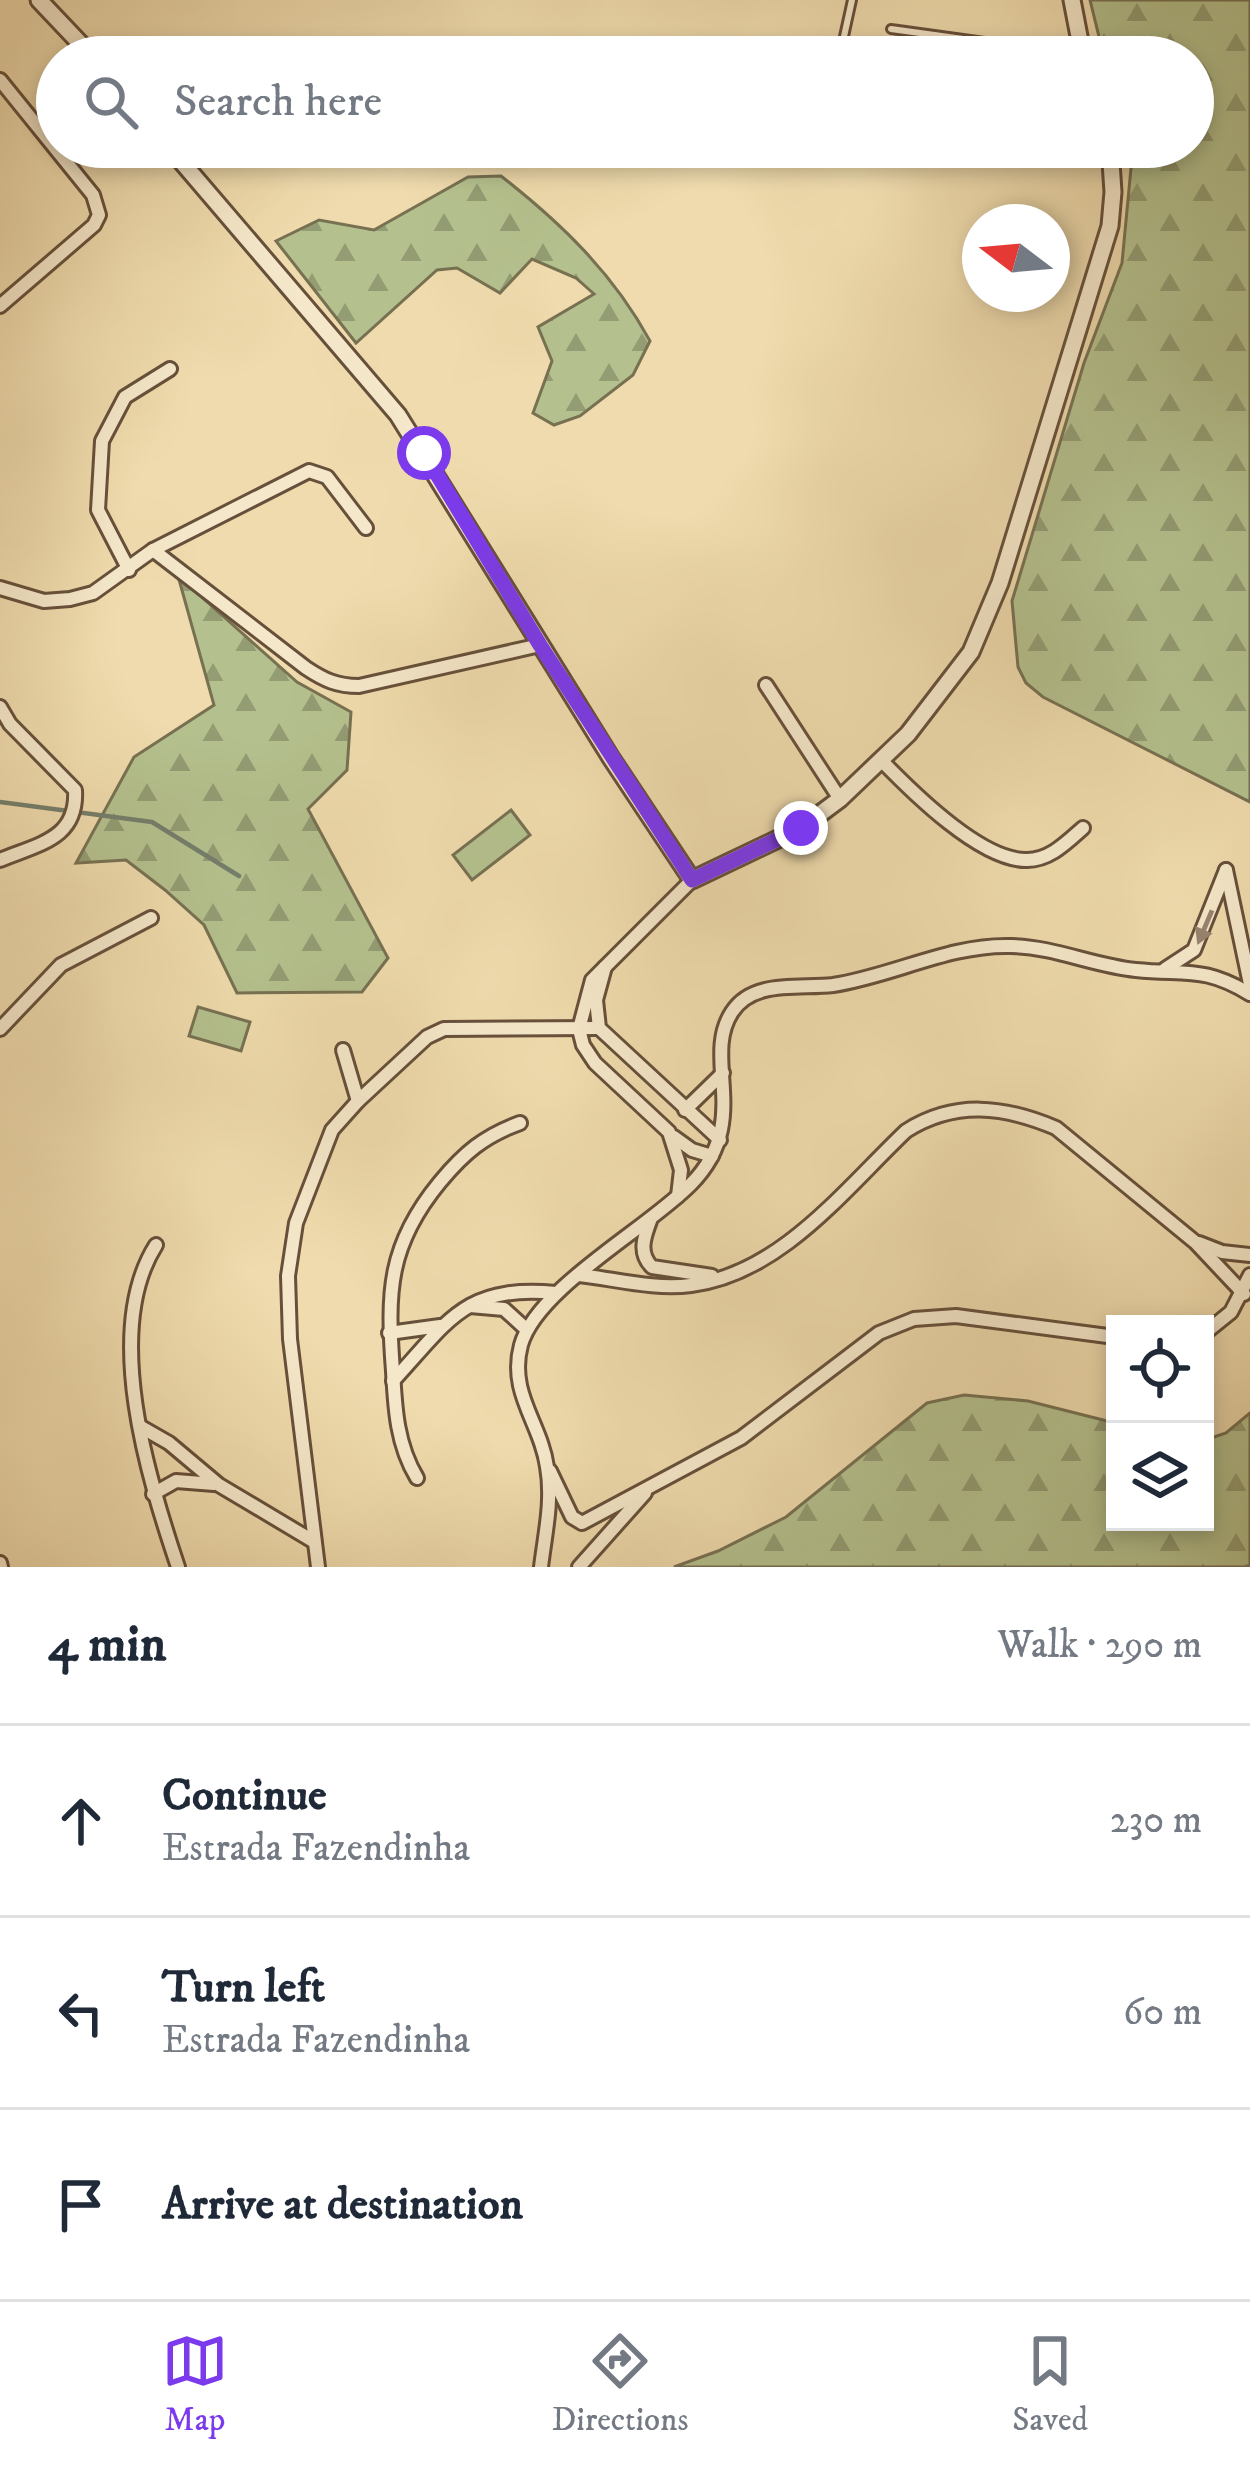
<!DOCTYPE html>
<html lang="en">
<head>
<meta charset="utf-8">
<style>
  :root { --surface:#fff; --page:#f2f2f3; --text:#1f2937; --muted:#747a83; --line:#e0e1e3; --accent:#7c3aed }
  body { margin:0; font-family:"IM FELL DW Pica",serif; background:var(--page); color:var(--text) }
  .controls { position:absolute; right:36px; bottom:36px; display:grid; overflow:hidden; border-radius:0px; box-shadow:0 6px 18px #0003 }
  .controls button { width:108px; height:108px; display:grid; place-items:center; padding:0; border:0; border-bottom:3px solid var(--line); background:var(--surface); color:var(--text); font:60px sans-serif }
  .compass { position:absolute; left:962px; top:204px; width:108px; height:108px; border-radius:50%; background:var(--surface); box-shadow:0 6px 18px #0003; rotate:286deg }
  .stop { position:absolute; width:36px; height:36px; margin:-27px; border:9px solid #7c3aed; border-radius:50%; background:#fff }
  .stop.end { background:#7c3aed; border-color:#fff; box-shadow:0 3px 12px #0008 }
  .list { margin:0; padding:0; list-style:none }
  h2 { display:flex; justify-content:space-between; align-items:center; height:156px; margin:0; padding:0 48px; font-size:51px }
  h2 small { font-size:39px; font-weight:400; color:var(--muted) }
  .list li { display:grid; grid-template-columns:78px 1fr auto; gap:36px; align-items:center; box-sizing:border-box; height:192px; padding:0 48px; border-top:3px solid var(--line) }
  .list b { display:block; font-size:45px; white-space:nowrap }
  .list p { margin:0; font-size:39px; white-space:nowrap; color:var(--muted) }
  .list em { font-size:39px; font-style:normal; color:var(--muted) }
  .icon { flex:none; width:66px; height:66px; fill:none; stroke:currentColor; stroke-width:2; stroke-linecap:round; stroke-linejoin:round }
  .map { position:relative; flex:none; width:1250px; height:1567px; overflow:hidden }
  .search { position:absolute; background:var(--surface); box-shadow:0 6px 18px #0003; left:36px; right:36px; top:36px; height:132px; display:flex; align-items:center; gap:30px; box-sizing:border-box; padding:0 42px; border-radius:66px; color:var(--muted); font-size:45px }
  .sheet { height:732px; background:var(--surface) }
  nav { display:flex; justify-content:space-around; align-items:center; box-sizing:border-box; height:168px; border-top:3px solid var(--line); background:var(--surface); font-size:33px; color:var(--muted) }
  nav a { display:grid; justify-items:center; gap:6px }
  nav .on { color:var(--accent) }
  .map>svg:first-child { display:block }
  .forest { fill:url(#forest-firs); stroke:#777152; stroke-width:3 }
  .pitch { fill:#b4c18e; stroke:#777152; stroke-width:3 }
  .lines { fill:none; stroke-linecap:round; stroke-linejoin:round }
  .stream { stroke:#747e6b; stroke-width:4.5 }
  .service-casing { stroke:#67503b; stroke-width:12 }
  .minor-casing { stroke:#67503b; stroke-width:18 }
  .tertiary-casing { stroke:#67503b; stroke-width:21 }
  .service { stroke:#f5e8ca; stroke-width:6 }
  .minor { stroke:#f5e8ca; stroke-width:12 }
  .tertiary { stroke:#f5e8ca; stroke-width:15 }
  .oneway { fill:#988470 }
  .route { stroke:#7c3aed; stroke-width:15 }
</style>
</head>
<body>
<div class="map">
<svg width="1250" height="1567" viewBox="0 0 1250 1567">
  <defs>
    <pattern id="forest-firs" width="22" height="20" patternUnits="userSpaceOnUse" patternTransform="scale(3)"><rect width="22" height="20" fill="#b4c18e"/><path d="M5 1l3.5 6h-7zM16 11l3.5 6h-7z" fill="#939c73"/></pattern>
  </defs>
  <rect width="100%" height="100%" fill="#efdbad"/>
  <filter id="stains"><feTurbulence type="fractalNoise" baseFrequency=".00167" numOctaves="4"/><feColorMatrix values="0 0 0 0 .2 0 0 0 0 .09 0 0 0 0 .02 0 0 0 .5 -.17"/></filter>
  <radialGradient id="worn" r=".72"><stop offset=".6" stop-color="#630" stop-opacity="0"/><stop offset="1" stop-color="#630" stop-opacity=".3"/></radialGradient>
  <g class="forest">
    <polygon points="1090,0 1250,0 1250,802 1043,697 1026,683 1018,667 1012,601 1084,363 1122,263 1133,147 1193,147 1193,57 1104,57"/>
    <path d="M501 176C561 223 613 273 650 341L633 375 580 416 554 425 533 413 552 361 538 327 594 294 576 278 532 259 500 293 457 268 437 270 356 343 276 241 319 220 374 230 468 177Z"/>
    <polygon points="178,576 297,682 351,712 347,770 308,809 388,958 362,992 237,993 204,925 165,890 126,860 76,863 134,757 214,705"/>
    <polygon points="964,1395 1028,1401 1115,1423 1115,1522 1205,1522 1205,1440 1226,1433 1250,1413 1250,1567 674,1567 718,1551 786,1517 927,1403"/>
  </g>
  <g class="pitch">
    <polygon points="511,810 530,835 472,880 453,855"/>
    <polygon points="198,1007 250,1022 241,1051 189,1036"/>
  </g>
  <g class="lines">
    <g class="stream">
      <polyline points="0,802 152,822 239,876"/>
      <polyline points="1246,1567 1250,1566"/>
    </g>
    <defs>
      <g id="service">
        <polyline points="891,29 1079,55"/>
        <polyline points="843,41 852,0"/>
      </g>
      <g id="minor">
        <polyline points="0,80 93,195 99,215 94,225 0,306"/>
        <path d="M153 550 306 668C324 680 337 686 359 686L540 645"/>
        <polyline points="129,570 98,510 102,441 125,397 170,369"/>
        <polyline points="0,588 44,601 70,599 93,593 153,550 309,471 327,477 366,528"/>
        <polyline points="766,685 840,799"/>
        <path d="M0 707 10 724 75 790C78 839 38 844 0 860"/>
        <path d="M881 760C912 792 981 861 1027 860 1050 860 1067 842 1083 828"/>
        <polyline points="1226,870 1250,984"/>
        <polyline points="605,967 596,1000 599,1028 720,1140"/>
        <polyline points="1165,969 1194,950 1226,870"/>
        <polyline points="0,1029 61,965 151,918"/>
        <polyline points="343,1050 358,1101"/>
        <polyline points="685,1110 723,1073"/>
        <polyline points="674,1137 692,1150 712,1156"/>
        <polyline points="678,1196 681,1170 669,1132 595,1063 583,1045 579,1029 592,980 692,880"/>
        <path d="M650 1221C644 1237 638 1253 652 1267L712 1276"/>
        <polyline points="1199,1243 1222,1252 1250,1255"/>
        <path d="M156 1245C102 1330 148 1478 178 1567"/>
        <path d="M579 1275C615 1279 655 1290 691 1285 780 1274 844 1190 906 1131 955 1100 1004 1106 1056 1128L1195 1242 1244 1294"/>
        <polyline points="470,1306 504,1309 526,1329"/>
        <polyline points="389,1333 440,1326"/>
        <polyline points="1205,1333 1231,1312 1250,1275"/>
        <path d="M393 1381C450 1319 465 1285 556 1293"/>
        <polyline points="141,1427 169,1443 219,1485 313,1541"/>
        <polyline points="550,1471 572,1517 582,1523 741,1438 879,1333 914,1319 956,1316 1115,1337"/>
        <path d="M417 1478C397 1445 395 1409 393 1371 387 1292 388 1245 440 1182 464 1153 484 1136 520 1123"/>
        <polyline points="153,1494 176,1481 214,1484"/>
        <polyline points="0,1563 1,1567"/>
        <polyline points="318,1567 290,1339 288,1276 296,1223 332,1130 358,1101 427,1037 444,1029 599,1028"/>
        <path d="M541 1567C545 1534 553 1500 547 1467 541 1423 508 1393 521 1345 537 1288 647 1229 691 1184 753 1121 701 1059 732 1012 753 979 801 989 833 985 893 976 950 944 1011 946 1055 947 1094 966 1136 970 1186 975 1204 966 1250 994"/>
        <polyline points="579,1567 645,1493"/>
      </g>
      <g id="tertiary">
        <polyline points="39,0 93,57"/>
        <polyline points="1072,0 1083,57"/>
        <polyline points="169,147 398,415 611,758 692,880 801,828 840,799 908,734 971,652 1000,583 1110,226 1113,192 1110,147"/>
      </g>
    </defs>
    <use href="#service" class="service-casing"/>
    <use href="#minor" class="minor-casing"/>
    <use href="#tertiary" class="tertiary-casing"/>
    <use href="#service" class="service"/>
    <use href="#minor" class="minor"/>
    <use href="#tertiary" class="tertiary"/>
  </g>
  <defs><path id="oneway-solid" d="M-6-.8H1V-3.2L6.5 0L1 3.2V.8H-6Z" transform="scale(3)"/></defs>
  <use class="oneway" href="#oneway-solid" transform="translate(1205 927) rotate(113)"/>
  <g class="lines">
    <polyline class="route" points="424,453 540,645 692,880 801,828"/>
  </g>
  <rect width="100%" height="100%" filter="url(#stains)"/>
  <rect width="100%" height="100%" fill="url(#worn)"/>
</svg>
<div class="controls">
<button><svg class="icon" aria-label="locate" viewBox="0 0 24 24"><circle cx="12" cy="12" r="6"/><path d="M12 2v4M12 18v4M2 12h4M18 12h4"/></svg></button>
<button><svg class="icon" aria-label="layers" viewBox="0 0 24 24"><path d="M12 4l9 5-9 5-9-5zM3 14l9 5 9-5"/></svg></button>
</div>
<svg class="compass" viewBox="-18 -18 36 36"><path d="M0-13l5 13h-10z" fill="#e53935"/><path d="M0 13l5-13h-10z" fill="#747a83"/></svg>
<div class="stop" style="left:424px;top:453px"></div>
<div class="stop end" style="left:801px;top:828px"></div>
<div class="search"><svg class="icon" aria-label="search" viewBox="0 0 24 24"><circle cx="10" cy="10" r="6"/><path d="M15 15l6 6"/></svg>Search here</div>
</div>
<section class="sheet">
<h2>4 min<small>Walk · 290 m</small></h2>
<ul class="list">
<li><svg class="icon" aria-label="ahead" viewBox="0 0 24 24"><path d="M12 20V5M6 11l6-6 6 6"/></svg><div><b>Continue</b><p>Estrada Fazendinha</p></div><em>230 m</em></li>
<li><svg class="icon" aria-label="left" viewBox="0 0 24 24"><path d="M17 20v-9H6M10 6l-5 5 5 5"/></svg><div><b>Turn left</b><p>Estrada Fazendinha</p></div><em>60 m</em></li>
<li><svg class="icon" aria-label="arrive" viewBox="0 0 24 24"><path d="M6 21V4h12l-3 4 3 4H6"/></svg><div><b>Arrive at destination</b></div></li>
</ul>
</section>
<nav>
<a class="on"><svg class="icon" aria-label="map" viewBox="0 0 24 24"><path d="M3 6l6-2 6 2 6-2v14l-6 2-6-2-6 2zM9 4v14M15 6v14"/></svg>Map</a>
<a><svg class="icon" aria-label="directions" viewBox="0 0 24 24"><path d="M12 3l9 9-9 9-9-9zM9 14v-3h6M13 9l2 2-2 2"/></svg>Directions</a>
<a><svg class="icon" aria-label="saved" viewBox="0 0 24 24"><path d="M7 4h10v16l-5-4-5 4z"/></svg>Saved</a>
</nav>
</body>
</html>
